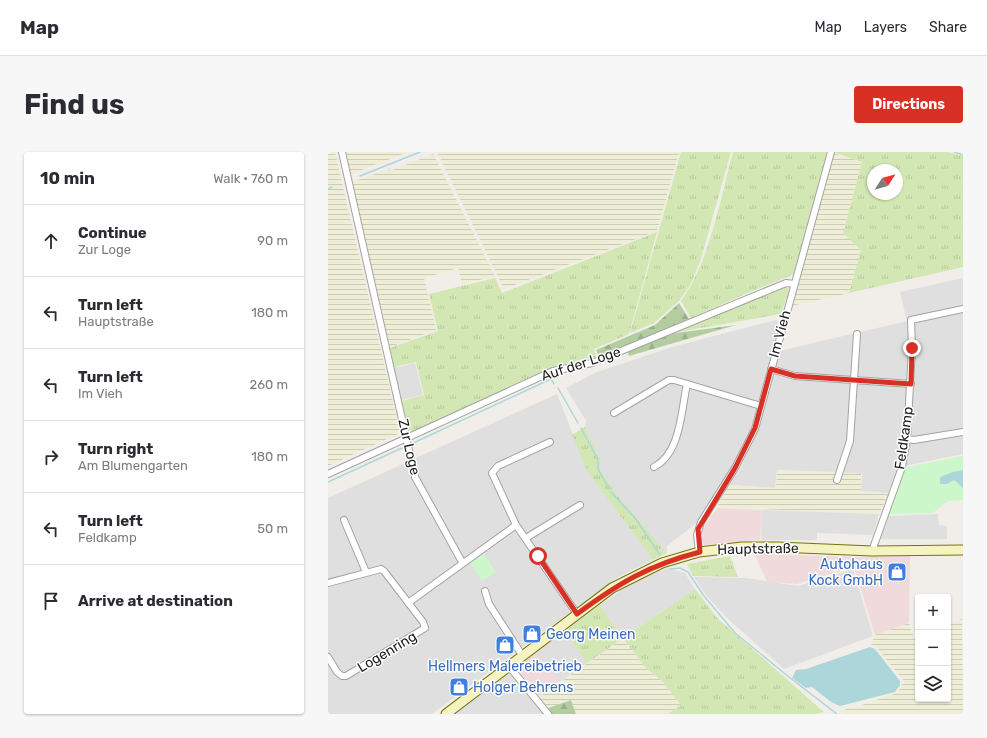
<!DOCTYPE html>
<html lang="en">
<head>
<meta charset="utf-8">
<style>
  :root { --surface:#fff; --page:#f7f7f7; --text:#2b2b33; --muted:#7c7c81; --line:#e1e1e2; --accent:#d93025 }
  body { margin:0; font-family:Rubik,sans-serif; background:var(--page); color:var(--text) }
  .controls { position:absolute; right:12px; bottom:12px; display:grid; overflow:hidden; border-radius:4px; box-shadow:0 1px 3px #0004 }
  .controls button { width:36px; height:36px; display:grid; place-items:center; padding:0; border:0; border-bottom:1px solid var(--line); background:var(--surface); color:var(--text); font:20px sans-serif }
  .compass { position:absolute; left:539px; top:12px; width:36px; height:36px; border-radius:50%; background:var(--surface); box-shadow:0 1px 3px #0004; rotate:54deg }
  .stop { position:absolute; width:12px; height:12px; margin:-9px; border:3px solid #d93025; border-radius:50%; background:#fff }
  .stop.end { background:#d93025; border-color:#fff; box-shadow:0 1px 4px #0008 }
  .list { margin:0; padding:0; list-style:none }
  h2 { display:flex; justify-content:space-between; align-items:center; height:52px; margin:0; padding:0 16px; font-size:17px }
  h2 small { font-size:13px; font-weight:400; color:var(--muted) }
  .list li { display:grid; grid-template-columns:26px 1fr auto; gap:12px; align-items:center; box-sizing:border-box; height:72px; padding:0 16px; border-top:1px solid var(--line) }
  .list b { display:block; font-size:15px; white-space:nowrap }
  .list p { margin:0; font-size:13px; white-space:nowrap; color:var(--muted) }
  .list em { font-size:13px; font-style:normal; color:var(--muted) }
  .icon { flex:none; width:22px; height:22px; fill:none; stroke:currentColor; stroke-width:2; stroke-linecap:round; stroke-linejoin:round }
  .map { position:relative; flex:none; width:635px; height:562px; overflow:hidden; border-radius:4px }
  header { display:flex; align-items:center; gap:24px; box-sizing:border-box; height:56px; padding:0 20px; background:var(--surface); border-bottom:1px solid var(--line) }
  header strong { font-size:19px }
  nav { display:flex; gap:22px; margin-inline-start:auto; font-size:14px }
  .intro { display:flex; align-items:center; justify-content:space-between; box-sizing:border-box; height:96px; padding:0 24px }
  h1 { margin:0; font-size:28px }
  .button { padding:10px 18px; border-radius:4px; background:var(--accent); color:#fff; font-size:14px; font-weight:700 }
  main { display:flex; gap:24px; padding:0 24px }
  aside { flex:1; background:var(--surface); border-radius:4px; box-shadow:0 1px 3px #0004 }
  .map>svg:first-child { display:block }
  .residential { fill:#e0dfdf }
  .commercial { fill:#f0dadc }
  .farmland { fill:url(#farmland-rules) }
  .grass { fill:url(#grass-tufts); fill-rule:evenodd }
  .forest { fill:url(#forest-firs) }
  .park { fill:#ccf7cb }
  .water { fill:#add6db }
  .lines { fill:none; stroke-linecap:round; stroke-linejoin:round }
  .stream { stroke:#add6db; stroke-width:1.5 }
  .minor-casing { stroke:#a3a3a3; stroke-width:8 }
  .secondary-casing { stroke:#74740d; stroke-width:11 }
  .minor { stroke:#fff; stroke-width:6 }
  .secondary { stroke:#f6f3c2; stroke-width:9 }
  .route { stroke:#d93025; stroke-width:5 }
  .labels { text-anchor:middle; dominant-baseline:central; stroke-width:3; stroke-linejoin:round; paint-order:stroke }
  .street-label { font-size:14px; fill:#222; stroke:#fff }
  .shop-label { font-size:14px; fill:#366cbe; stroke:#fff; text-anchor:start }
</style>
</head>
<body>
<header>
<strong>Map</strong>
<nav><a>Map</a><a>Layers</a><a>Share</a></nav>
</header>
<div class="intro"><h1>Find us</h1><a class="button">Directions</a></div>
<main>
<aside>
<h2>10 min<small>Walk · 760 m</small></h2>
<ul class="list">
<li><svg class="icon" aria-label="ahead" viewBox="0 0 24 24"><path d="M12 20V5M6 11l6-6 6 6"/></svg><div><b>Continue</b><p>Zur Loge</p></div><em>90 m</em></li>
<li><svg class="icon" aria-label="left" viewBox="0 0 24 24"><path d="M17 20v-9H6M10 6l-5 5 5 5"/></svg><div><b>Turn left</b><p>Hauptstraße</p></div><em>180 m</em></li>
<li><svg class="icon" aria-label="left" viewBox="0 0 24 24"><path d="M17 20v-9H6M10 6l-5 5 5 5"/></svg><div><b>Turn left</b><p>Im Vieh</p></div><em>260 m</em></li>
<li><svg class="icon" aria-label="right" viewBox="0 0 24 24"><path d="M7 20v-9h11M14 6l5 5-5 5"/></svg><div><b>Turn right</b><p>Am Blumengarten</p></div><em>180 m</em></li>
<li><svg class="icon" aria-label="left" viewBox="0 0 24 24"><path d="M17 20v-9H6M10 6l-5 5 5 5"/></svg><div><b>Turn left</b><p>Feldkamp</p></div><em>50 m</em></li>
<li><svg class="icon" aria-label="arrive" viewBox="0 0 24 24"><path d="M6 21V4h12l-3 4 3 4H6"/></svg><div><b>Arrive at destination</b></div></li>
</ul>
</aside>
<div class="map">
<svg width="635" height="562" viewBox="0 0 635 562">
  <defs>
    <pattern id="farmland-rules" width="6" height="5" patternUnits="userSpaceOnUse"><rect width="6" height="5" fill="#eeedd6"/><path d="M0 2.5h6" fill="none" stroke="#cccbb7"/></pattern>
    <pattern id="grass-tufts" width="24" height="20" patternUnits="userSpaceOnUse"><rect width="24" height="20" fill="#d2e7b3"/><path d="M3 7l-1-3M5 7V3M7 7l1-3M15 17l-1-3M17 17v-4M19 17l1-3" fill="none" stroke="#b4c69a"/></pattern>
    <pattern id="forest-firs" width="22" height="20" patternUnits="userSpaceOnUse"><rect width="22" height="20" fill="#b3cda1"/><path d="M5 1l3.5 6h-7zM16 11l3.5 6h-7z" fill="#9ab08a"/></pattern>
  </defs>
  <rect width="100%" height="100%" fill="#f1eee9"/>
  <g class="residential">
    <polygon points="635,126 635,302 571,315 560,341 533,339 534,322 509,320 449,318 447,336 401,333 413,316 428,277 451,199 579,169 572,140"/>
    <polygon points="448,168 452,170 440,218 425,274 408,312 370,370 339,394 339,401 289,343 272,318 272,308 257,275 258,269 238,236 269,220 344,195"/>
    <polygon points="87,211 95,243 74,248 66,216"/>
    <polygon points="229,242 259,318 325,408 290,425 104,562 0,562 0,346"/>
    <polygon points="434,358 551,362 545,383 489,381 489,388 433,388"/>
    <polygon points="610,362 611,373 619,374 619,387 552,387 560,364"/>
    <polygon points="340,416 357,421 367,437 295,486 272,453 308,428"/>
    <polygon points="525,417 545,484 456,517 398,465 378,443 366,425 418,426 470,434"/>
    <polygon points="237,479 259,511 231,530 207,500"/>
    <polygon points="180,518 217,562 123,562"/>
  </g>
  <g class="commercial">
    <polygon points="389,356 434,358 432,388 376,393 373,388 374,378"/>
    <polygon points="431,402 532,405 582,404 581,471 547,483 526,415 469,432 439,430 427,403"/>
    <polygon points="207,500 231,530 211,544 187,515"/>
  </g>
  <g class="farmland">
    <polygon points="0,0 7,0 72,281 0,314"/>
    <polygon points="18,0 80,0 23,22"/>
    <polygon points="109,0 351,0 329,79 176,137"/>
    <polygon points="505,1 534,10 515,81 533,98 521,141 463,154"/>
    <polygon points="105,2 167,124 134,132 130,116 96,126 108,178 62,195 24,30 62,17 62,19"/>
    <polygon points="449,318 533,322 533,340 560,342 551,362 389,355 401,333 448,336"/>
    <polygon points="634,467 635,562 516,562 512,559 531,554 566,542 573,536 576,529 550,497 543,492 547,483 581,471 586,486 590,485 590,547 620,547 620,473"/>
    <polygon points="295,486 317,515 335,530 354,553 340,562 248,562 243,548 218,557 211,545"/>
  </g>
  <g class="grass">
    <polygon points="353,0 403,0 372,110 362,133 351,149 326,171 302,181"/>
    <path d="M405 0H499L466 122 415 143 363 166 353 149C382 109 392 48 405 0Z"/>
    <path d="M505 0H619L635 4V115L521 141 533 98 515 81 534 10ZM545 18H569V42H545Z"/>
    <polygon points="329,80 301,182 266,197 268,205 227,214 85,279 81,278 74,249 96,243 88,210 66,215 62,196 110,179 101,142 167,126 174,141"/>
    <polygon points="457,135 461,137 453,162 350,180"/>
    <polygon points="257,275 272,308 272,318 289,343 339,401 325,408 259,319 244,283"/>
    <polygon points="402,404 410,425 365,424 359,412"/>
    <polygon points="367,437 390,467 496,560 489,562 340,562 353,553 335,530 317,515 295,486 259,511 237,479 272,453 295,486"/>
  </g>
  <g class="forest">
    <polygon points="351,151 361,167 271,205 268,198 327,173"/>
    <polygon points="408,173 301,204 299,199 348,181"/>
    <polygon points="243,548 248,562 223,562 218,557"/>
  </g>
  <g class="park">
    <polygon points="635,304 635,348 620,349 605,361 560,362 575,316"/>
    <polygon points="155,401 168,420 154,429 142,411"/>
  </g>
  <g class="water">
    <polygon points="635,318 635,336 626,328 619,332 612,332 612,325 625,320"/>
    <polygon points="542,495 547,497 572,529 572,533 567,540 512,554 503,550 484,535 478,536 464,526 468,518 478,517"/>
  </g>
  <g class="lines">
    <g class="stream">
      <polyline points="626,0 635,3"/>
      <polyline points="32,24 92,0"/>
      <polyline points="0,37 4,35"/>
      <polyline points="230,236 250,271"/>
      <polyline points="253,276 270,308 270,317 281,337"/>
      <polyline points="83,292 223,227 226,232"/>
      <polyline points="0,330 74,296"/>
      <polyline points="283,340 307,366 332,403"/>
      <polyline points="342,417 352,416 360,420 376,444 407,481 461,525 509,562"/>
    </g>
    <defs>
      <g id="minor">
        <polyline points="14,0 87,325 134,410"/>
        <polyline points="443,217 467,224 583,232"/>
        <polyline points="286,261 341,228 346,228 433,254"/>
        <polyline points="579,287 586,288 635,280"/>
        <path d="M326 315C353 301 353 259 359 232"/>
        <polyline points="0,322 225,219 264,211 458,131 466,132"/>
        <polyline points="509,328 522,289 529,182"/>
        <polyline points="16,368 38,420"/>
        <polyline points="188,373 164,321 170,314 222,290"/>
        <polyline points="198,386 252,353"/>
        <polyline points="544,399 574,315 579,287 584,196 583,168 635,157"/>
        <polyline points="371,400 369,383 373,370 407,316 427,277 503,0"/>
        <polyline points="0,431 53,417 56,419 95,470 97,476 18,524 14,524 9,520 0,505"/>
        <polyline points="157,439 161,452 194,503"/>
        <polyline points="80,451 188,373 249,462"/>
        <polyline points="180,513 220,562"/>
      </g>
      <polyline id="secondary" points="118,562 284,436 334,411 371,400 414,395 450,395 544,399 635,398"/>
    </defs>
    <use href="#minor" class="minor-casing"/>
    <use href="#secondary" class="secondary-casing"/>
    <use href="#minor" class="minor"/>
    <use href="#secondary" class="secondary"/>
  </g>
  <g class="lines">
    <path class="route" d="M210 404 249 462C291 431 321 413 372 400L370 377 407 316 427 276 443 217 467 224 583 232 584 196"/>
  </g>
  <defs>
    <symbol id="shop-square" viewBox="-11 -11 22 22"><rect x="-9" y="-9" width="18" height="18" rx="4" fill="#3f7fe0" stroke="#fff"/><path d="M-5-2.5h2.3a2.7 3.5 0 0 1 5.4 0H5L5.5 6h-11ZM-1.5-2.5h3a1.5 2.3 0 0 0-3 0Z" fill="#fff"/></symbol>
  </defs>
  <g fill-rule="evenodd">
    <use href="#shop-square" x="558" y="409" width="22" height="22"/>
    <use href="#shop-square" x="193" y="471" width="22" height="22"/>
    <use href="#shop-square" x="166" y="482" width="22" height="22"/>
    <use href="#shop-square" x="120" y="524" width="22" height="22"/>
  </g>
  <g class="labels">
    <g class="street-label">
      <text transform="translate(452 182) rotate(-75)">Im Vieh</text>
      <text transform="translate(253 212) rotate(-18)">Auf der Loge</text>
      <text transform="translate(576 286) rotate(-82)">Feldkamp</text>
      <text transform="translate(81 295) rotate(77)">Zur Loge</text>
      <text transform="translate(430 397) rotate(-1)">Hauptstraße</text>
      <text transform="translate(59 500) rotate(-31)">Logenring</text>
    </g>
    <g class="shop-label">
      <text x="555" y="412" text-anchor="end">Autohaus<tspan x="555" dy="16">Kock GmbH</tspan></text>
      <text x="218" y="482">Georg Meinen</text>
      <text x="177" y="514" text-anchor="middle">Hellmers Malereibetrieb</text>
      <text x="145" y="535">Holger Behrens</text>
    </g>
  </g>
</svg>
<div class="controls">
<button>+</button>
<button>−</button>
<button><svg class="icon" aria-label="layers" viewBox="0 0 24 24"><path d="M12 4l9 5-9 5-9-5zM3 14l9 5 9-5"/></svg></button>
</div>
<svg class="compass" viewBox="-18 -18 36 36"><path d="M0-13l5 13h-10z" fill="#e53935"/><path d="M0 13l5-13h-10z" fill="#7c7c81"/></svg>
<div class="stop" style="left:210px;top:404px"></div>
<div class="stop end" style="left:584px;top:196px"></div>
</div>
</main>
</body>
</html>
